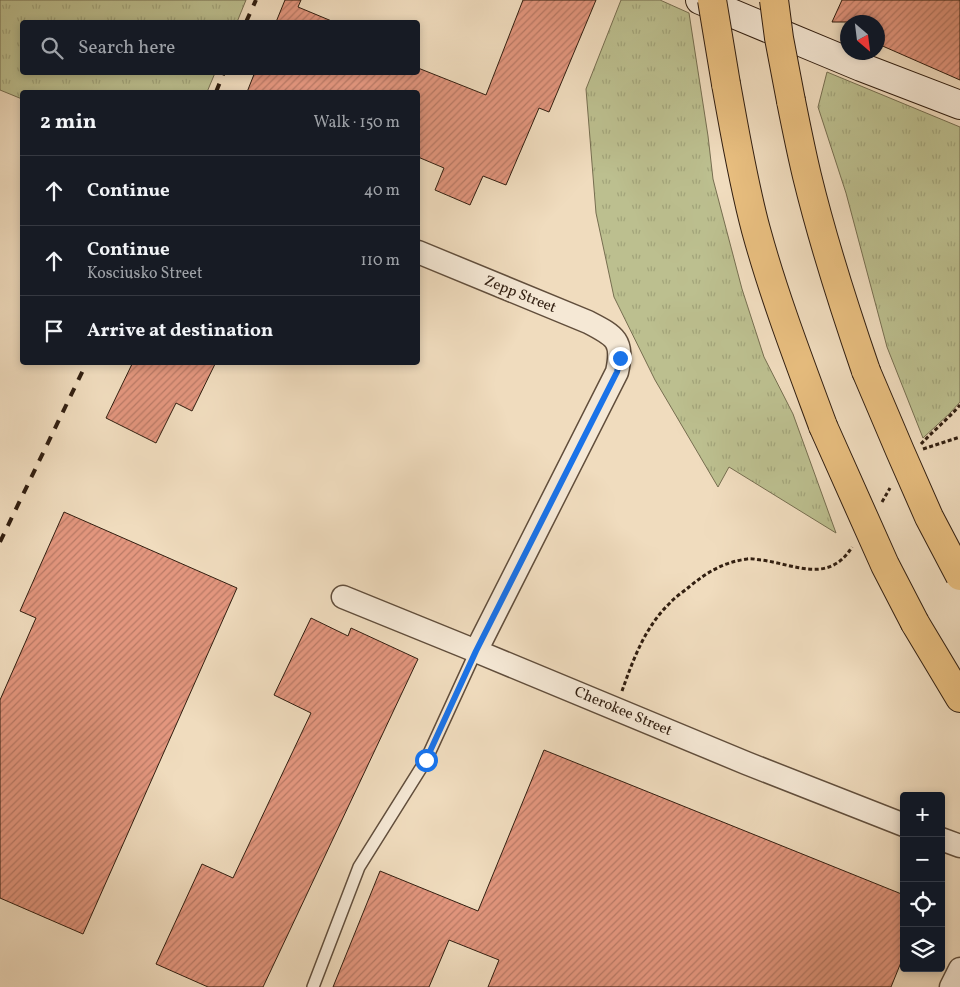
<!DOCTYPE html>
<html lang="en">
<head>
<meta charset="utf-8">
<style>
  :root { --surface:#171b24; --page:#20242c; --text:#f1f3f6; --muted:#9ea1a6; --line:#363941 }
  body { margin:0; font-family:Vollkorn,serif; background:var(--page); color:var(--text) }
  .controls { position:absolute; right:15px; bottom:15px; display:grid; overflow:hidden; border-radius:5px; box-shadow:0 2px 8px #0003 }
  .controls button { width:45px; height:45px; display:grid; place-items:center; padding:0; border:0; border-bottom:1px solid var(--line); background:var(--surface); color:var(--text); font:25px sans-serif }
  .compass { position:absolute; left:840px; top:15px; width:45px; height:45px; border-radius:50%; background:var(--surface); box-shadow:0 2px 8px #0003; rotate:152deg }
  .stop { position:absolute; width:15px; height:15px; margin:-11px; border:4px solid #1a73e8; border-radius:50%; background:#fff }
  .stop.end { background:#1a73e8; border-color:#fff; box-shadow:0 1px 5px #0008 }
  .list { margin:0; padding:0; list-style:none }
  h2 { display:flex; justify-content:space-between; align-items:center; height:65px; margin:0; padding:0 20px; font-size:21px }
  h2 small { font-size:16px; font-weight:400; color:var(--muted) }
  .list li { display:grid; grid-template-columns:32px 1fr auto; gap:15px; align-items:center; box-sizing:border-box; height:70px; padding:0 20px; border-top:1px solid var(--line) }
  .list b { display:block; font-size:19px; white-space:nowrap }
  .list p { margin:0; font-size:16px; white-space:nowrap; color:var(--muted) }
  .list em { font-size:16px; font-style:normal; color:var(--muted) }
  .icon { flex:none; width:28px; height:28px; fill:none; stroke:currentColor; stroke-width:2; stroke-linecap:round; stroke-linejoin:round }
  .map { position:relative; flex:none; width:960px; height:987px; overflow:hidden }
  .search { position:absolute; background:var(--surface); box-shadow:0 2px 8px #0003; left:20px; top:20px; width:400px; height:55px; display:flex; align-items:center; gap:12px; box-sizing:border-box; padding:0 18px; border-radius:5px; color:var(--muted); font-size:19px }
  .panel { position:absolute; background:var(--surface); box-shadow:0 2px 8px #0003; left:20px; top:90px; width:400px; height:275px; border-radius:5px }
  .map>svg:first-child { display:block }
  .grass { fill:url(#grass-tufts); stroke:#766e50 }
  .building { fill:url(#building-hatch); stroke:#311e10 }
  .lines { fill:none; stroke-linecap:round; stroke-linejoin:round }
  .lane-casing { stroke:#614e3c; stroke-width:14 }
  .street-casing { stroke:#614e3c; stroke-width:25 }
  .secondary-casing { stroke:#311e10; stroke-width:30 }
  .highway-casing { stroke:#311e10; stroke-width:30 }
  .path { stroke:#311e10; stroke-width:3; stroke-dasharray:4 2.5; stroke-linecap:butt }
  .lane { stroke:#f5e8d5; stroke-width:11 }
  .street { stroke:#f5e8d5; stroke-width:22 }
  .secondary { stroke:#f5e8d5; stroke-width:28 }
  .highway { stroke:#e8be7f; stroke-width:28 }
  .rail { stroke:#311e10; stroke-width:4; stroke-dasharray:9 9; stroke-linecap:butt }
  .highway-bridge-casing { stroke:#311e10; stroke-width:30; stroke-linecap:butt }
  .highway-bridge { stroke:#e8be7f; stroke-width:28 }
  .route { stroke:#1a73e8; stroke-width:6 }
  .labels { text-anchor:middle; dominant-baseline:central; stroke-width:5; stroke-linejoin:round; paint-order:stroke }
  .street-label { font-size:15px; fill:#311e10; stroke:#f5e8d5 }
</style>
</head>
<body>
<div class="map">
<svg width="960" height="987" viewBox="0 0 960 987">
  <defs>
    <pattern id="grass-tufts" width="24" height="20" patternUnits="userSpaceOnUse" patternTransform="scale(1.25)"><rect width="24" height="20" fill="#bcbf8f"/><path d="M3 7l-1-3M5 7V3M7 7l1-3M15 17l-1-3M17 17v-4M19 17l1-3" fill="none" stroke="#a2a47a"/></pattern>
    <pattern id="building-hatch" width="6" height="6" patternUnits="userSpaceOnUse" patternTransform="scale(1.25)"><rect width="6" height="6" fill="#e3967e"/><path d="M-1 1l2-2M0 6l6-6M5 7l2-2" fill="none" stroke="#b97a66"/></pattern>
  </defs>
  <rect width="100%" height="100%" fill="#f0dcbe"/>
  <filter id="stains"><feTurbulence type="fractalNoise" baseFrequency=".004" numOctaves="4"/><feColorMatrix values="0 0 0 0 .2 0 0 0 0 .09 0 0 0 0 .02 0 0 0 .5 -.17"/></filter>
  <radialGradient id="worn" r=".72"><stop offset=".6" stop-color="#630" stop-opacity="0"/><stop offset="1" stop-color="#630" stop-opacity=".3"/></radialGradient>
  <g class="grass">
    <polygon points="0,0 246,0 237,22 22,22 22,72 215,73 207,92 22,92 22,99 0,90"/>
    <polygon points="621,0 660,0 689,13 708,136 713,179 742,289 764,357 793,414 836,533 729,467 718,487 655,380 614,297 596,213 586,89"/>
    <polygon points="827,72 960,127 960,402 950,413 923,438 887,347 846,193 818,107"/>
  </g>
  <g class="building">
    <polygon points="285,0 301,0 298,7 334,22 276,22"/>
    <polygon points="523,0 596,0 549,112 539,108 506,185 483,176 470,205 435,190 444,168 418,157 418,92 247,92 255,72 418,72 418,68 486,95"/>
    <polygon points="842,0 960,0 960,80 878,44 878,22 832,22"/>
    <polygon points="133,362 216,362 192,411 176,403 156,443 106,418"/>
    <polygon points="64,512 237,588 83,934 0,898 0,700 36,618 20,611"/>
    <polygon points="311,618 348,636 351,628 418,659 263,987 208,987 156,964 202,864 233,878 311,713 274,695"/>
    <polygon points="544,750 904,895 904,955 891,987 488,987 499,960 449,940 429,987 333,987 380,871 478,911"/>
  </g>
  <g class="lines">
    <defs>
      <polyline id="lane" points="313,987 359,867 426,760 476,651"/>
      <g id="street">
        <path d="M418 252 588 322C615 336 624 340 617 372L476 651"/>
        <polyline points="343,597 476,651 746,763 904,825"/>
        <polyline points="941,839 960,846"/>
        <polyline points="951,987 960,969"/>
      </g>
      <polyline id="secondary" points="700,0 861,67 960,105"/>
      <g id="highway">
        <path d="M726 84C735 133 743 182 756 230 774 296 799 361 823 426"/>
        <path d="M791 101C796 126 801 151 807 176 823 242 844 307 866 371"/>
        <polyline points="915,623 960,698"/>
      </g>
    </defs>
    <use href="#lane" class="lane-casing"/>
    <use href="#street" class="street-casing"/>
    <use href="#secondary" class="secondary-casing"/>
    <use href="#highway" class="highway-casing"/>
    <g class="path">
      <path d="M921 444C933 431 948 419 960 405"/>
      <polyline points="923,449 960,437"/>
      <polyline points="882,502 890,488"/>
      <path d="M622 691C633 660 645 627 669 604 675 597 683 592 689 587 707 572 724 562 747 559 752 558 757 560 762 560 796 565 829 584 852 547"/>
    </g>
    <use href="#lane" class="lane"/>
    <use href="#street" class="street"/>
    <use href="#secondary" class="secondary"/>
    <use href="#highway" class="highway"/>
    <g class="rail">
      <polyline points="246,22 256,0"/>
      <polyline points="216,92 224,72"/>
      <polyline points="0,542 87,362"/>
    </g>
    <defs>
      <g id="highway-bridge">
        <polyline points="712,0 726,84"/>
        <polyline points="774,0 779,38 791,101"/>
        <polyline points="866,371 900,451 929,517 960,576"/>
        <polyline points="823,426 885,565 915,623"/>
      </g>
    </defs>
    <use href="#highway-bridge" class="highway-bridge-casing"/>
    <use href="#highway-bridge" class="highway-bridge"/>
  </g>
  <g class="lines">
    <polyline class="route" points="426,760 476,651 617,372 620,358"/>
  </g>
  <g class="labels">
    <g class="street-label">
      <text transform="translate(520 295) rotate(22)">Zepp Street</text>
      <text transform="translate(623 712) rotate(23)">Cherokee Street</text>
    </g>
  </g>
  <rect width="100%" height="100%" filter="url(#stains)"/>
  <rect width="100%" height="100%" fill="url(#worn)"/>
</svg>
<div class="controls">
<button>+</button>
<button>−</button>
<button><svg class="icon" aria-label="locate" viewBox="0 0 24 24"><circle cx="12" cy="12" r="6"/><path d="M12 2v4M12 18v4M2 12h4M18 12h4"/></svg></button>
<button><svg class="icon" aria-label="layers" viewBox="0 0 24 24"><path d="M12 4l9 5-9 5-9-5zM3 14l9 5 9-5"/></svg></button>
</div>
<svg class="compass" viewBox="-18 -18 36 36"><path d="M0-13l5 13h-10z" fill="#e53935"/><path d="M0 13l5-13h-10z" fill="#9ea1a6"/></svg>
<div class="stop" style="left:426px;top:760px"></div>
<div class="stop end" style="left:620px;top:358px"></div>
<div class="search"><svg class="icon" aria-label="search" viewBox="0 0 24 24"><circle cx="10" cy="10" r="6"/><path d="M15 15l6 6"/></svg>Search here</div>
<section class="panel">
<h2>2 min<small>Walk · 150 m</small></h2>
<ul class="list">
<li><svg class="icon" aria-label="ahead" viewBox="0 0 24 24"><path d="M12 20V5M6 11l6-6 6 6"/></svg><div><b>Continue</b></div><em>40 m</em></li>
<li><svg class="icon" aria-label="ahead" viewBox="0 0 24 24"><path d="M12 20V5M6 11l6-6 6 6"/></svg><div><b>Continue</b><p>Kosciusko Street</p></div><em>110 m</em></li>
<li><svg class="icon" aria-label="arrive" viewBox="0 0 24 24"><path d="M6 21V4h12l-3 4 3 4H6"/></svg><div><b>Arrive at destination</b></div></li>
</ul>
</section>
</div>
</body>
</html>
